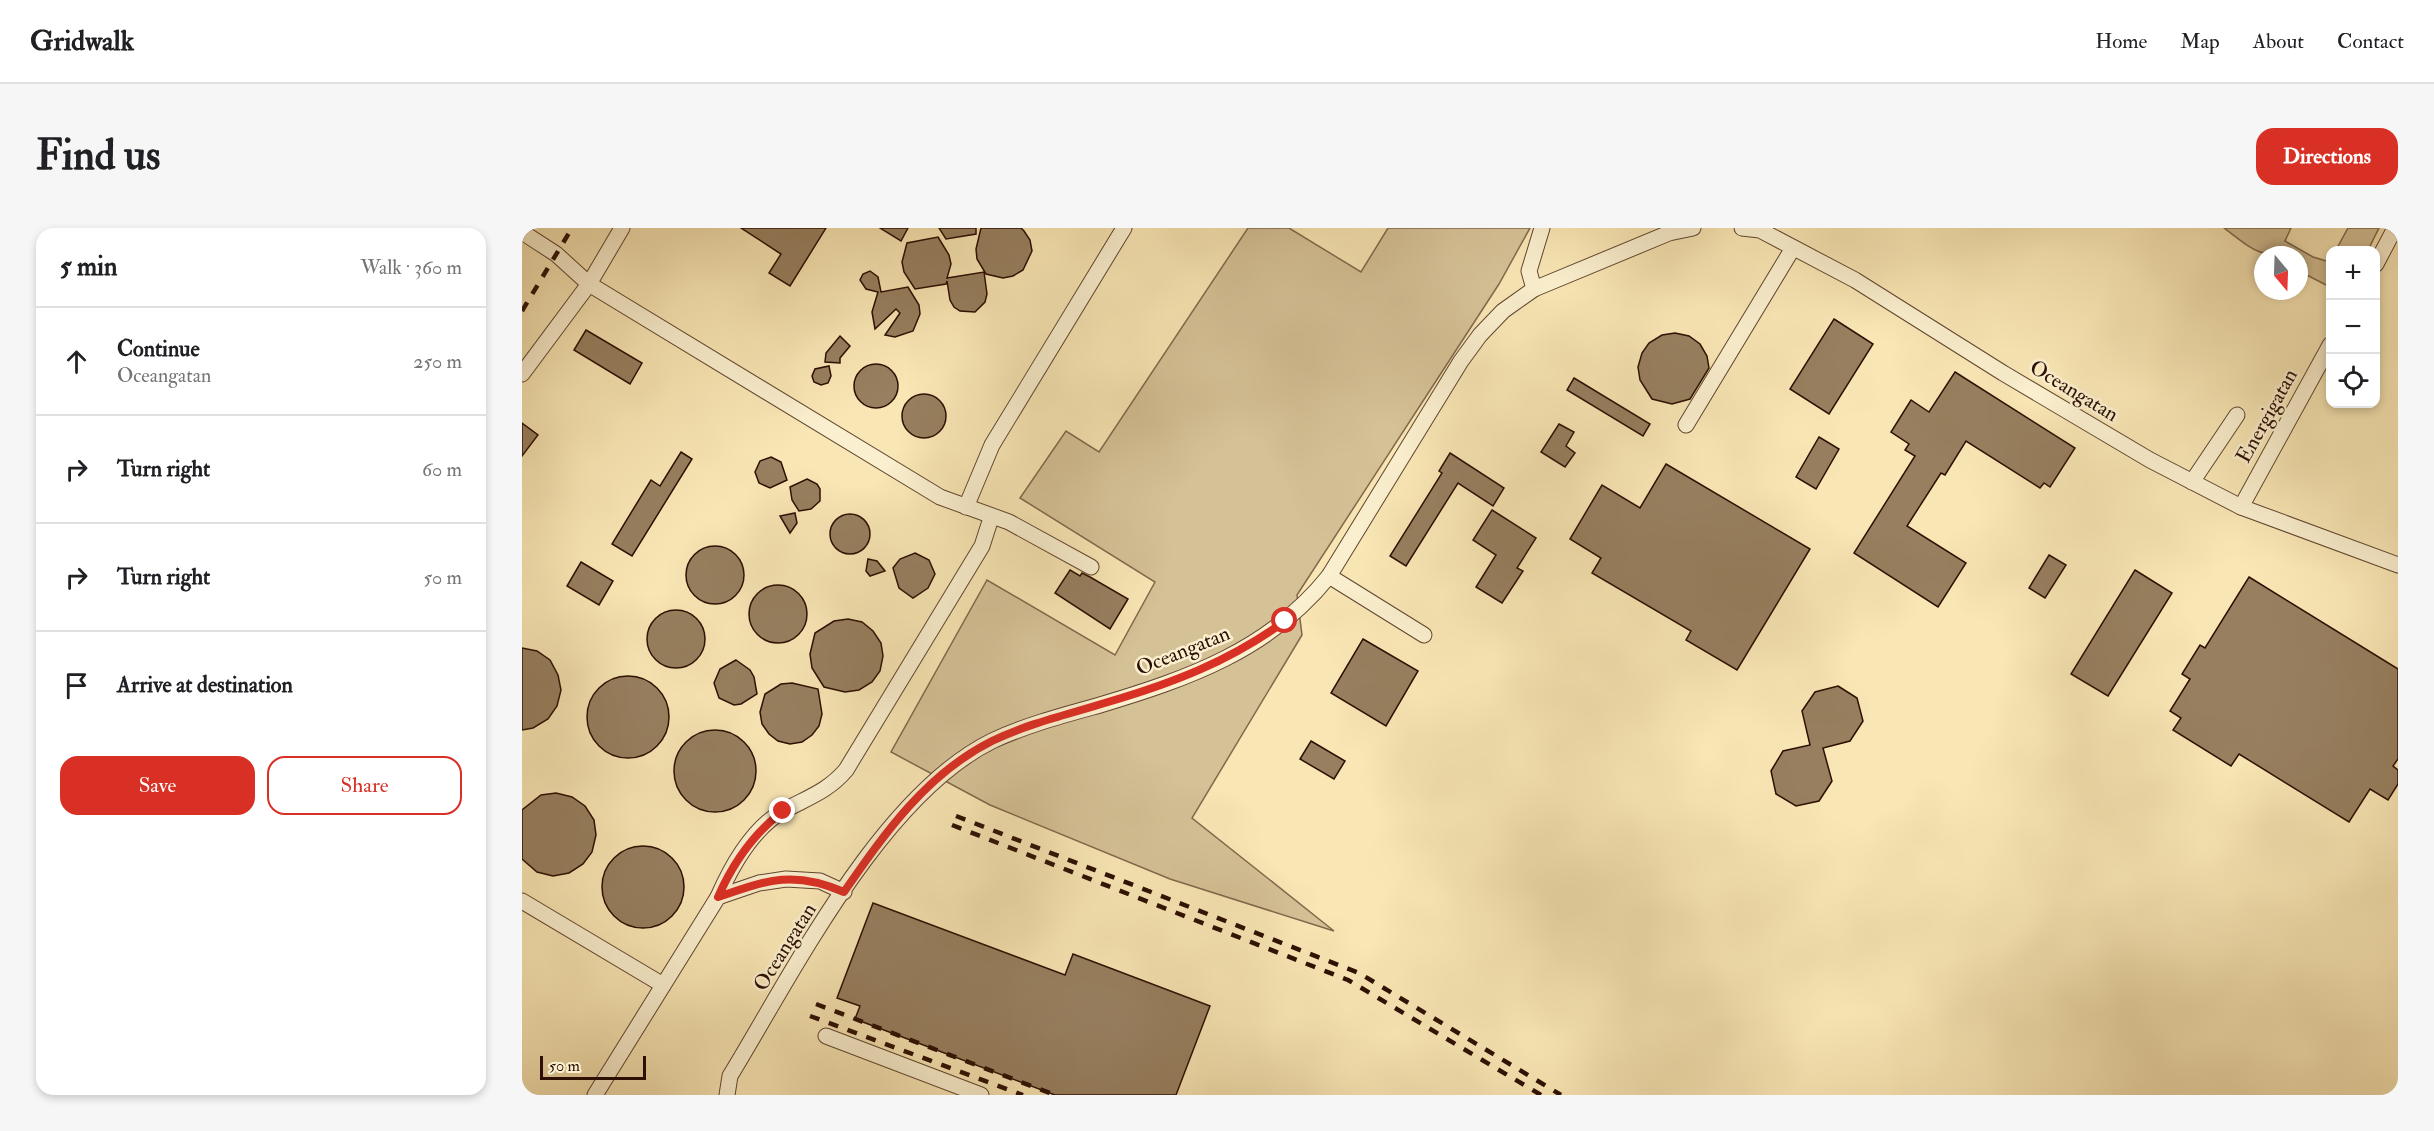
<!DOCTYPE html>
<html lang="en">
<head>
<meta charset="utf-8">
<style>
  :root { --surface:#fff; --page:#f6f6f6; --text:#202124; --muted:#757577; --line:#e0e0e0; --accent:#d93025 }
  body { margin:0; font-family:"IM FELL Double Pica",serif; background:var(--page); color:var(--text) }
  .controls { position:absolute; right:18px; top:18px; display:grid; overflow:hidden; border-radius:12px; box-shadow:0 3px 9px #0003 }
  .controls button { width:54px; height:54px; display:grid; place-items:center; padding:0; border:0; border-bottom:2px solid var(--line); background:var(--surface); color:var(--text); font:30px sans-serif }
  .compass { position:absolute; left:1732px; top:18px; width:54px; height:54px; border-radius:50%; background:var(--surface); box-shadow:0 3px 9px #0003; rotate:161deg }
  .scale { position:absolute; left:18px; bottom:15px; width:106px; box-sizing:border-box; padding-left:6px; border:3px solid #2d0f03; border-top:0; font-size:16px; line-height:21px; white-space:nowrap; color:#2d0f03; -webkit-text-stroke:4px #faefce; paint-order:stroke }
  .stop { position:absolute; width:18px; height:18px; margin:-14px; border:4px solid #d93025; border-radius:50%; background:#fff }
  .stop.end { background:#d93025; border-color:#fff; box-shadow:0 2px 6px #0008 }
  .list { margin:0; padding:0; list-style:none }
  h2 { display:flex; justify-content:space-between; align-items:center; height:78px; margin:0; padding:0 24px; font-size:26px }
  h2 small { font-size:20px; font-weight:400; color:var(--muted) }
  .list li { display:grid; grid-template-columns:39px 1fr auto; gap:18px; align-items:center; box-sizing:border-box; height:108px; padding:0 24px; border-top:2px solid var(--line) }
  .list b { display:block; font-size:22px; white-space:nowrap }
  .list p { margin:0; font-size:20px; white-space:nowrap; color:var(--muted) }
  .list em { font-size:20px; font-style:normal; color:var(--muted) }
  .actions { display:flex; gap:12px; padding:18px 24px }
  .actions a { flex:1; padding:14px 0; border:2px solid var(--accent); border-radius:18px; text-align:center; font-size:21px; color:var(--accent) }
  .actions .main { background:var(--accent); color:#fff }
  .icon { flex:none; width:33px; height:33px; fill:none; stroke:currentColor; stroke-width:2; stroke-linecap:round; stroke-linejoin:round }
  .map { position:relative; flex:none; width:1876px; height:867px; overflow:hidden; border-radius:18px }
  header { display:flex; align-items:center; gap:36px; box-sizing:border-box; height:84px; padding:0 30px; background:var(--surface); border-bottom:2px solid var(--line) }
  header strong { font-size:28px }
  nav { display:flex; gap:33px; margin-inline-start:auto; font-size:21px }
  .intro { display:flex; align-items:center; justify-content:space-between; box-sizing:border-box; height:144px; padding:0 36px }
  h1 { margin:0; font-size:42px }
  .button { padding:15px 27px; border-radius:18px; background:var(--accent); color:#fff; font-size:21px; font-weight:700 }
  main { display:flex; gap:36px; padding:0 36px }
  aside { flex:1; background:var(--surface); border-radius:18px; box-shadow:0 3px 9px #0003 }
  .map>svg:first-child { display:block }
  .green { fill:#d5c196; stroke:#81684c; stroke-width:1.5 }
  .building { fill:#977f5f; stroke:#2d0f03; stroke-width:1.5 }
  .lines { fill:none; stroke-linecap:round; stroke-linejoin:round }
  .minor-casing { stroke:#60452f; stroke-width:17 }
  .minor { stroke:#faefce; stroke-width:15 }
  .rail { stroke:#2d0f03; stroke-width:4.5; stroke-dasharray:10 10; stroke-linecap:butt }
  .route { stroke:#d93025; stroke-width:8 }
  .labels { text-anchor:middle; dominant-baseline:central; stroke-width:5; stroke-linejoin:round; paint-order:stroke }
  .street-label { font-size:21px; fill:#2d0f03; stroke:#faefce }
</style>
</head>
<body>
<header>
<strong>Gridwalk</strong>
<nav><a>Home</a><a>Map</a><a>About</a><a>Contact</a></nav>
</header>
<div class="intro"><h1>Find us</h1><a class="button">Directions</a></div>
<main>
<aside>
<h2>5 min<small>Walk · 360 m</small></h2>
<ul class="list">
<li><svg class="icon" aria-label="ahead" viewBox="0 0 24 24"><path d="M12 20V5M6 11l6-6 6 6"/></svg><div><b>Continue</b><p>Oceangatan</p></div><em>250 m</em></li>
<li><svg class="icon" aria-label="right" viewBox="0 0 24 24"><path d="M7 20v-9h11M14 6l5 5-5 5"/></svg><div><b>Turn right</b></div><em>60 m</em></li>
<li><svg class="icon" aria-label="right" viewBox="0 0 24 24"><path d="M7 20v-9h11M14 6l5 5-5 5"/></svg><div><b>Turn right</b></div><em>50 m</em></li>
<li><svg class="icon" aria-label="arrive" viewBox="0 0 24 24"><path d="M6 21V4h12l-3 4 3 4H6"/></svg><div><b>Arrive at destination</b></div></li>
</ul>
<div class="actions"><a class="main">Save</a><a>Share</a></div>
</aside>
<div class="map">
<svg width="1876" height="867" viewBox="0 0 1876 867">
  <rect width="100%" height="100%" fill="#f8e6b4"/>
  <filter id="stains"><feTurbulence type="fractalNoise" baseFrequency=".00333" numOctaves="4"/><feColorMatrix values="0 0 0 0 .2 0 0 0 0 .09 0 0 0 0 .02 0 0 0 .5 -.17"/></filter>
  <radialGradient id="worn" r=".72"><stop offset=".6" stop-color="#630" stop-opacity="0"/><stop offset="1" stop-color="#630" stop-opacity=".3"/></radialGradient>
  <g class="green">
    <polygon points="726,0 767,0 839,44 866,0 1008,0 977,56 775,367 780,407 670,590 812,703 648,651 468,577 369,524 465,352 593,427 633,354 498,270 544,203 577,224"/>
    <path d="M1702 0H1769L1763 13 1791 29 1808 34V59L1777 43V27C1734 27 1736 26 1702 0Z"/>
    <polygon points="1826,0 1857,0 1846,22 1814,22"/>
  </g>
  <g class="building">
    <polygon points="219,0 304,0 268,58 247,45 259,26"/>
    <polygon points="358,0 386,0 379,13"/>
    <polygon points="417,0 454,0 454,6 424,11"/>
    <polygon points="459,0 499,0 502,3 508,12 510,23 501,42 491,48 481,50 464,46 455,31 454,21"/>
    <polygon points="416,9 427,27 429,36 425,50 462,44 465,66 463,74 453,84 438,83 432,79 428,72 425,53 424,56 393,61 382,44 380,34 385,15"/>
    <polygon points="348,43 356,49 359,64 386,59 397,77 398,86 391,103 373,109 363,107 378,85 374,81 353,101 350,84 356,64 344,61 338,52 341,46"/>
    <polygon points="1312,91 1351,116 1307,186 1268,161"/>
    <polygon points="64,102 120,135 108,156 52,122"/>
    <polygon points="1153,105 1167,108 1178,116 1185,128 1187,140 1168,171 1150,176 1130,171 1118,152 1116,139 1120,125 1127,115 1140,107"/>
    <polygon points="318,108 328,118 318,130 318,135 303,134 304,125"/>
    <circle cx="354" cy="158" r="22"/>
    <polygon points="307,138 309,148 306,155 299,157 292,154 290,148 293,141"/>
    <polygon points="1433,144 1553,220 1528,259 1522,255 1518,260 1444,213 1423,247 1419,245 1385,298 1444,335 1416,379 1332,325 1393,228 1383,222 1387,216 1369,204 1389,172 1407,184"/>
    <polygon points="1052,150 1128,196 1121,208 1045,162"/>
    <circle cx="402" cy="188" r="22"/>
    <polygon points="0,195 16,207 0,228"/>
    <polygon points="1037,196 1052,204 1044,218 1053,225 1043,239 1019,224"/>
    <polygon points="1297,209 1317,221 1294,261 1274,249"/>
    <polygon points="159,224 170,231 110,328 90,316 129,252 138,258"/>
    <polygon points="928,225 982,260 971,278 936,255 884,338 868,328 920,245 917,243"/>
    <polygon points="249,229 259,234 265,252 248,260 237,255 233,244 238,233"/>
    <polygon points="1144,236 1288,321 1215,442 1164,412 1169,403 1070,345 1079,330 1048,311 1080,257 1118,280"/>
    <polygon points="285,251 295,256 298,261 298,273 289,281 277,283 270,272 268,259"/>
    <polygon points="970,282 1014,310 995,340 1001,343 980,375 954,359 974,327 951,312"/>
    <polygon points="273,285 275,295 268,305 258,288"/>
    <circle cx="328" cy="306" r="20"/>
    <circle cx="193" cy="347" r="29"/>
    <polygon points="393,325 407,332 413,346 406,360 391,370 377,360 371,340 378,331"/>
    <polygon points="1527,327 1544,337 1523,370 1507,360"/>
    <polygon points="346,331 355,333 363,343 348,348 344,343"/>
    <polygon points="59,334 91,353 77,377 45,358"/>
    <polygon points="548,342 558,348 560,345 568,349 606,371 588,401 533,365"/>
    <polygon points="1613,342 1650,365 1586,468 1549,446"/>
    <polygon points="1727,349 1876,441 1876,531 1871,538 1876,542 1876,556 1866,572 1848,561 1827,594 1717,526 1709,538 1651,502 1659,490 1648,483 1668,451 1660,446 1678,417 1683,420"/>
    <circle cx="256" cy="386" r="29"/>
    <circle cx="154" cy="411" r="29"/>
    <polygon points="326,391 340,394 351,403 359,415 361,428 358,443 350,454 337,462 323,464 302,459 290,440 288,426 293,405 312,393"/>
    <polygon points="841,411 896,443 864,498 809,465"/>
    <polygon points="0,420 15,423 28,432 36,447 39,462 35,478 26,491 11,500 0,502"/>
    <polygon points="214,432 228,442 232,449 235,466 219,476 212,477 197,470 192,455 198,441"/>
    <circle cx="106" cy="489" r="41"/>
    <polygon points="270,455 296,461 300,486 297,498 290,507 280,514 268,516 256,513 247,506 240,496 238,484 243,466 259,456"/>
    <polygon points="1316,458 1335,470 1341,493 1328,513 1301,520 1310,553 1297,573 1274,578 1254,566 1249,543 1261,523 1288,517 1280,483 1293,464"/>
    <circle cx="193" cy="543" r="41"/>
    <polygon points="789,513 823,533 812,551 778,531"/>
    <polygon points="34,565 50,569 63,578 72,592 74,607 70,624 61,636 47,645 31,648 15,644 0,631 0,582 19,567"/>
    <circle cx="121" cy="659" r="41"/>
    <polygon points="351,675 543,747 551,726 688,778 654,867 533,867 333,791 338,778 315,770"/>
  </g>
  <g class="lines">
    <defs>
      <g id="minor">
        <polyline points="1220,0 1238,2 1333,52 1481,145 1628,232 1719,279 1876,337"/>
        <polyline points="0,4 34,26 67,56 418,269 487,294 569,339"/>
        <polyline points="1854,36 1873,0"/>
        <polyline points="1012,61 1007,43 1020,0"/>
        <polyline points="0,146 67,56 100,0"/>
        <polyline points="1164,197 1271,20"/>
        <polyline points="1670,254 1715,187"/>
        <polyline points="444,279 470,217 602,0"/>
        <polyline points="1719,279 1808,117"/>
        <polyline points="807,348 902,407"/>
        <path d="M196 669C210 637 231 599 263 582 287 569 306 563 324 542L460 318 469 290"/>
        <polyline points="0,673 141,757"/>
        <polyline points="304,808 459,867"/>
        <polyline points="73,867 196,669 237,655 264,651 298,653 322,664"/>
        <path d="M205 867 208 848C272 743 359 568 470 513 504 497 542 487 578 477 665 451 748 422 807 348L939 133 958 107 981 83 1012 61 1147 5 1171 0"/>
      </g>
    </defs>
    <use href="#minor" class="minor-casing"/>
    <use href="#minor" class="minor"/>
    <g class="rail">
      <polyline points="0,83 50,0"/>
      <polyline points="434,588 837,745 1039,867"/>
      <polyline points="430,597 826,752 1019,867"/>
      <polyline points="294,776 533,867"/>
      <polyline points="288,788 501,867"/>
    </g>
  </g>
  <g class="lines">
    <path class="route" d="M261 583C231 606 211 635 196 669 245 652 272 642 322 664 363 605 404 546 470 513 507 495 548 486 586 474 651 455 708 433 763 393"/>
  </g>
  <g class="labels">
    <g class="street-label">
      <text transform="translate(1552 163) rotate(31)">Oceangatan</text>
      <text transform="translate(1745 188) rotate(-61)">Energigatan</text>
      <text transform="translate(661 423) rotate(-22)">Oceangatan</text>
      <text transform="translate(263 719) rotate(-58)">Oceangatan</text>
    </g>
  </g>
  <rect width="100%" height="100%" filter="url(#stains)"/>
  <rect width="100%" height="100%" fill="url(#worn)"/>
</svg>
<div class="controls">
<button>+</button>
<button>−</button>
<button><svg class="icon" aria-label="locate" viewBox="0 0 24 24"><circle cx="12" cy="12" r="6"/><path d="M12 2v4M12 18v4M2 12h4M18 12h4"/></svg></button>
</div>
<svg class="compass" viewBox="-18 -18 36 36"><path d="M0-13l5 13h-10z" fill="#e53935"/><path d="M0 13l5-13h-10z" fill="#757577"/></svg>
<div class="scale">50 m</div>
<div class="stop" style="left:763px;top:393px"></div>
<div class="stop end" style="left:261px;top:583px"></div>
</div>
</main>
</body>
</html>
